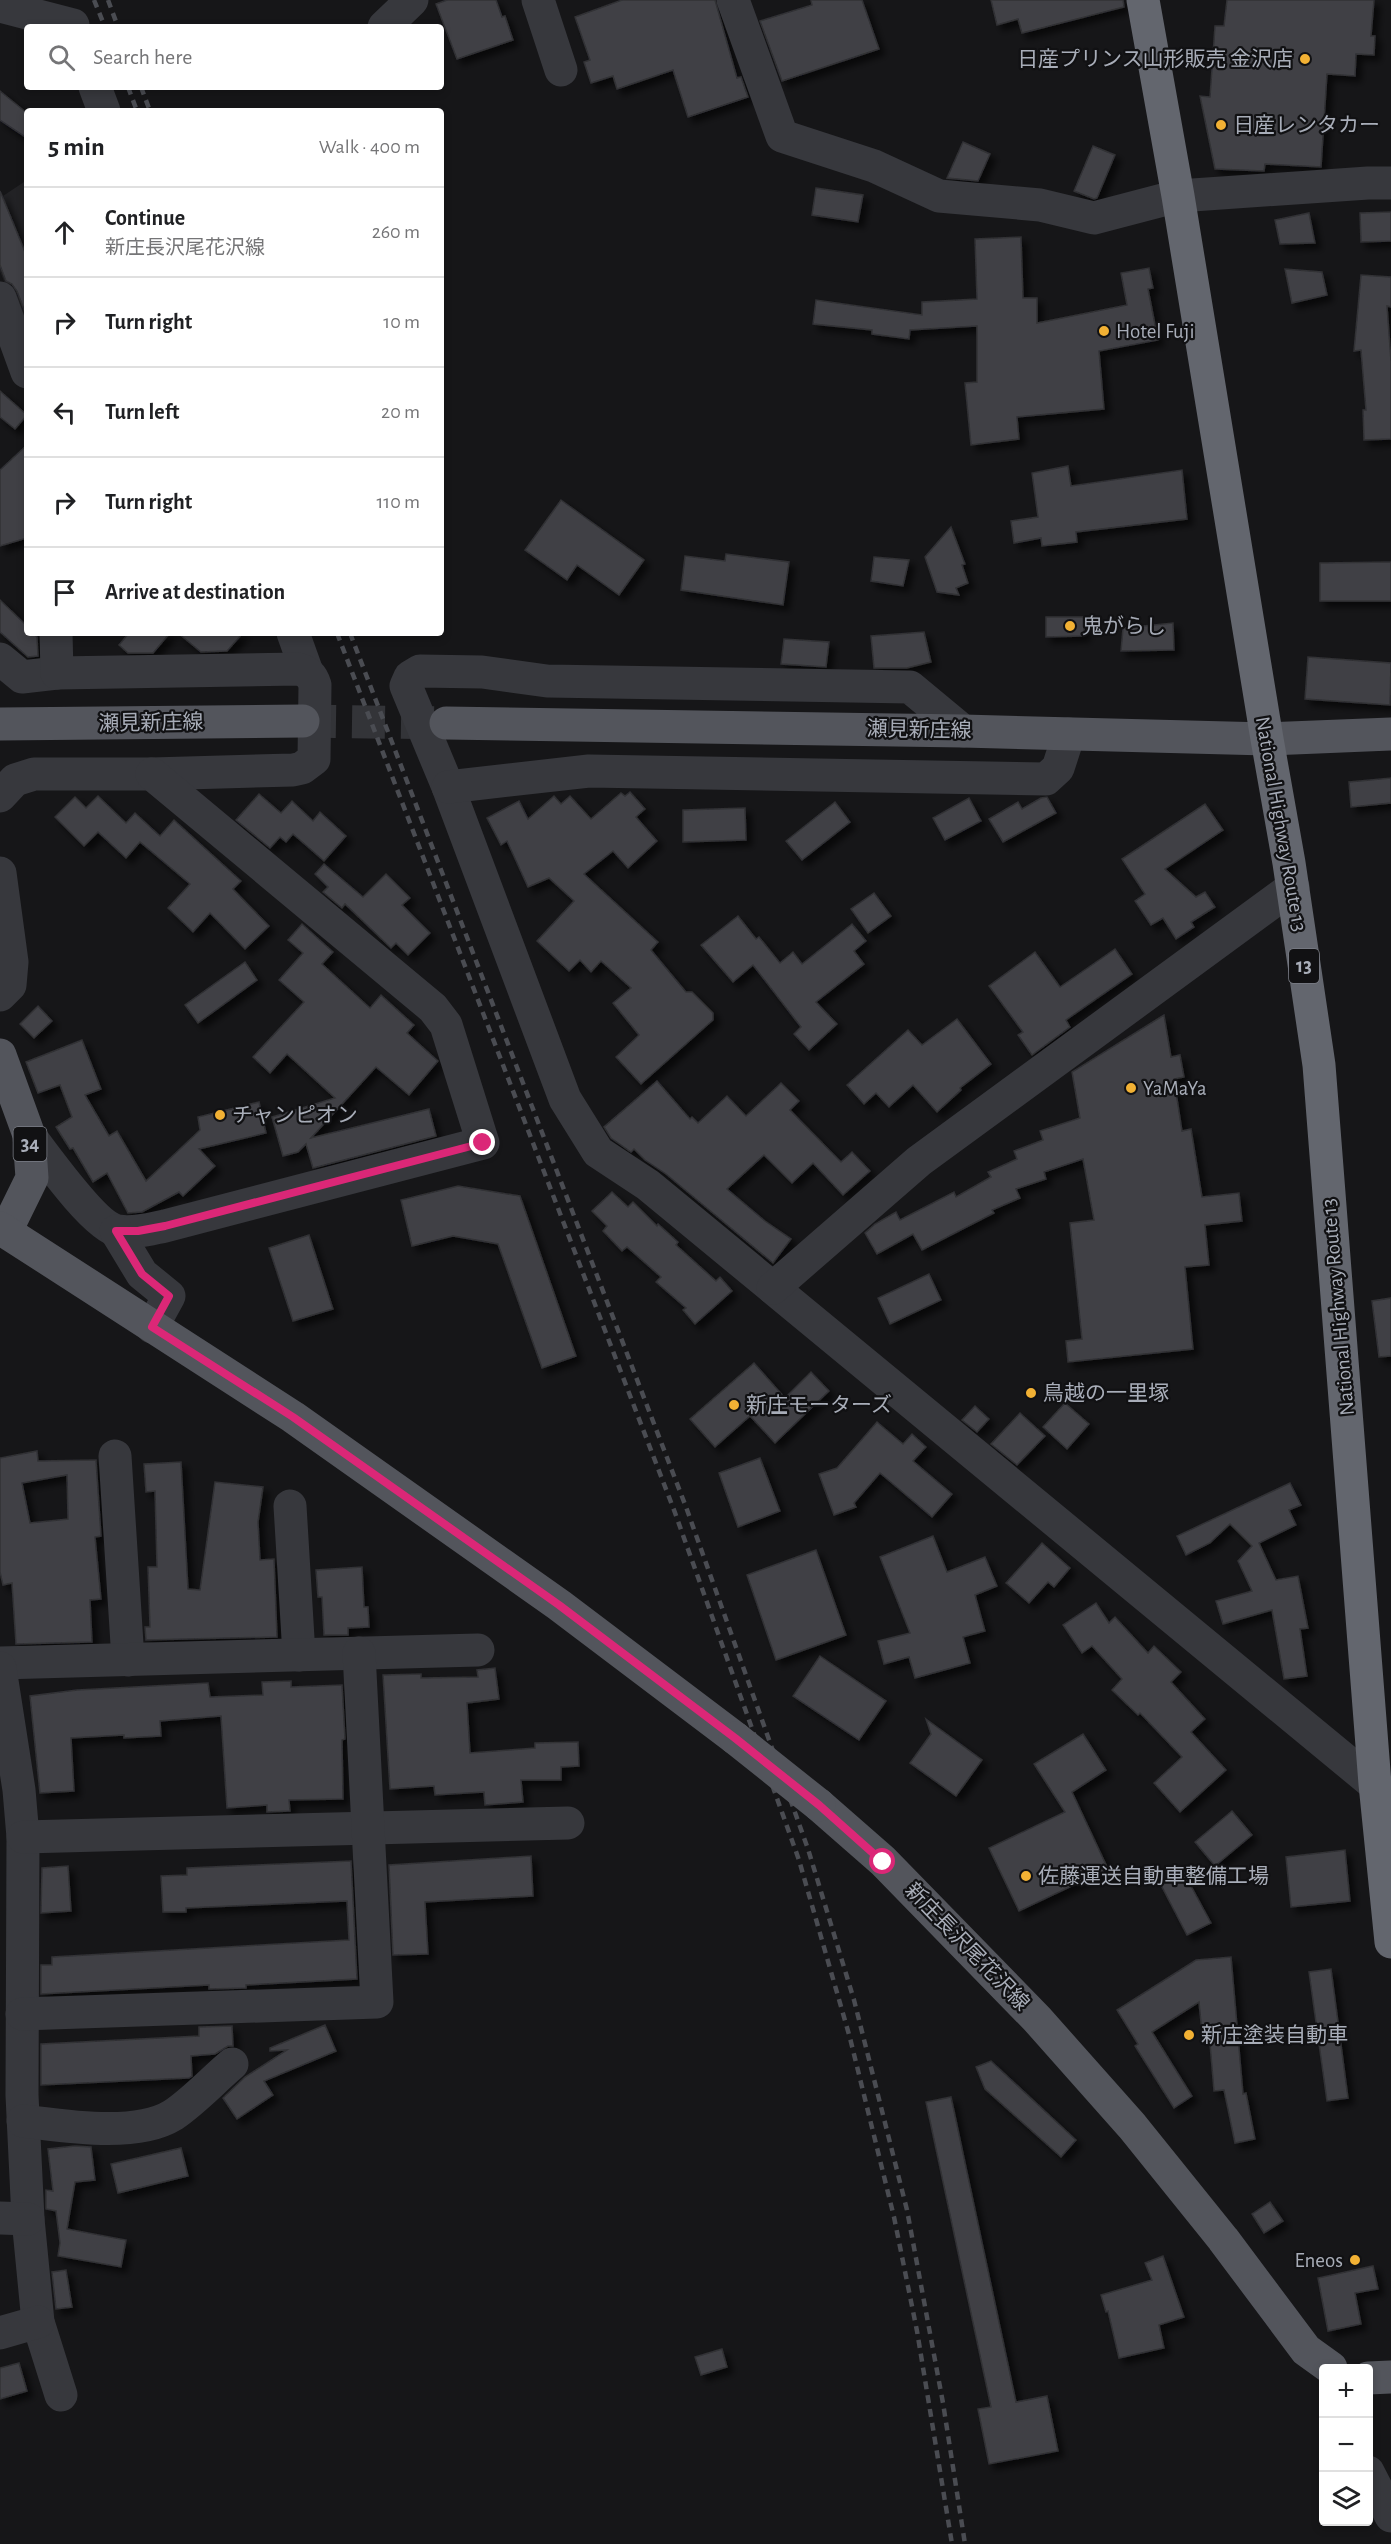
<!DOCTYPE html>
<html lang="en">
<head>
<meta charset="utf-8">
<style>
  :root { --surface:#fff; --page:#f2f2f2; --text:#202124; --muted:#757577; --line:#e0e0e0 }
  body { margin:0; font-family:"Alegreya Sans","Noto Sans JP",sans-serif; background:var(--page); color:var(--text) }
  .controls { position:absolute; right:18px; bottom:18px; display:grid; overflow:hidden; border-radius:6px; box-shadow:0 3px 9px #0003 }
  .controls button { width:54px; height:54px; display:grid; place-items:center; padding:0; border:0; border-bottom:2px solid var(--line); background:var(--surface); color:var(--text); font:30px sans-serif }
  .stop { position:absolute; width:18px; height:18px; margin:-14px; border:4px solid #db2777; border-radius:50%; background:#fff }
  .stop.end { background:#db2777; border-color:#fff; box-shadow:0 2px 6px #0008 }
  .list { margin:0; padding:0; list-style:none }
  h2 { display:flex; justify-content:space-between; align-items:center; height:78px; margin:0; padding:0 24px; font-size:26px }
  h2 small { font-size:20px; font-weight:400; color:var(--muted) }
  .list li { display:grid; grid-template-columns:39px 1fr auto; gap:18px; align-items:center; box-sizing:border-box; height:90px; padding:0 24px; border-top:2px solid var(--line) }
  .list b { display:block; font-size:22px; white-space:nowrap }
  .list p { margin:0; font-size:20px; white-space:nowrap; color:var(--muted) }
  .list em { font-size:20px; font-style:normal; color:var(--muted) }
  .icon { flex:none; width:33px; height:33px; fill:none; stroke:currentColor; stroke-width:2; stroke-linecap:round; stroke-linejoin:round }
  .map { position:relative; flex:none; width:1391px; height:2544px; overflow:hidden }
  .search { position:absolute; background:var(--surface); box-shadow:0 3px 9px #0003; left:24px; top:24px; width:420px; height:66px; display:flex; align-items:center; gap:15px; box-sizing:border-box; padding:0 21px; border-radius:6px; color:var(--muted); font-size:22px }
  .panel { position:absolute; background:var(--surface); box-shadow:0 3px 9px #0003; left:24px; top:108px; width:420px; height:528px; border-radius:6px }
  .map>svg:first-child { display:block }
  .built { fill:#222225 }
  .building { fill:#404145; stroke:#303034; stroke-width:1.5; fill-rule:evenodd; filter:url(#shadow) }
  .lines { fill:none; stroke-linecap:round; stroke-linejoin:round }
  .major-tunnel { stroke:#333438; stroke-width:33; stroke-dasharray:33 16; stroke-linecap:butt }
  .minor { stroke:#37383d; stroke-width:33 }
  .major { stroke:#53555c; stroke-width:33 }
  .highway { stroke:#63666e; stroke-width:33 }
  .rail { stroke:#4a4c52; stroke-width:4.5; stroke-dasharray:8 6; stroke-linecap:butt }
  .major-bridge { stroke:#53555c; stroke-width:33 }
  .route { stroke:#db2777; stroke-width:8 }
  .poi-dot { fill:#f2b134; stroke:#111113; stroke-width:2 }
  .labels { text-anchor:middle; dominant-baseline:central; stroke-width:4.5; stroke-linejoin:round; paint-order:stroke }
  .shield { fill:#111113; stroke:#7b7e86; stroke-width:1.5 }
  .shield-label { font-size:20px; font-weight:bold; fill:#a8adb8 }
  .poi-label { font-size:21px; fill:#a8adb8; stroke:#111113; text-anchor:start }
  .street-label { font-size:21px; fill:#a8adb8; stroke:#111113 }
</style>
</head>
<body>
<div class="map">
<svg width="1391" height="2544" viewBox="0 0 1391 2544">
  <defs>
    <filter id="shadow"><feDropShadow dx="5.5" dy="5.5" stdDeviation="3" flood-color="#0009"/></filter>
  </defs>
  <rect width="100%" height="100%" fill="#161618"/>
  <polygon class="built" points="27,180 27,329 23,330 0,271 0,198"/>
  <g class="building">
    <polygon points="447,0 496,0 502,17 505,16 513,40 457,59 436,4"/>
    <polygon points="622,0 715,0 737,78 741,77 748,97 688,117 673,70 617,89 613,76 591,83 584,62 590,60 575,17"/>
    <polygon points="811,0 862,0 879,49 782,81 760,21 812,5"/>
    <polygon points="991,0 1123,0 1124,7 1022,33 1018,19 997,25"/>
    <polygon points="1227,0 1374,0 1371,36 1375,36 1374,55 1356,54 1355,76 1327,74 1321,167 1265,164 1264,171 1215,169 1200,96 1210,97 1215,26 1224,26"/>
    <polygon points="0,91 27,113 27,138 0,120"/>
    <polygon points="963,142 990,154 978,181 947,178"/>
    <polygon points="1093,146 1115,155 1097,198 1094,199 1074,191"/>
    <polygon points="816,188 863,195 858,222 812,215"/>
    <polygon points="0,191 27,257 27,317 17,291 12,284 6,281 0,265"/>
    <polygon points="1391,212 1391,241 1361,242 1360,213"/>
    <polygon points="1309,213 1315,243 1280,244 1275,220"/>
    <polygon points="1021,237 1023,298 1037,298 1037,323 1127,305 1121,273 1149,268 1153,288 1148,289 1158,340 1099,351 1104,409 1017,417 1019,439 971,445 965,383 977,382 977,326 910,330 909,339 872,334 872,330 813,324 816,300 922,315 922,302 977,299 975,239"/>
    <polygon points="1285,269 1322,272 1327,295 1292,303"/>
    <polygon points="1361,275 1391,277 1391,307 1387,306 1391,361 1391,439 1364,440 1363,410 1366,410 1361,350 1354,351"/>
    <polygon points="0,391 27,415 15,429 0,417"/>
    <polygon points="27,445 27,538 0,546 0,470"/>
    <polygon points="1068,466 1071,486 1182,470 1187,519 1076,532 1077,542 1042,546 1041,538 1014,543 1011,521 1038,517 1032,473"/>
    <polygon points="561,500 644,560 619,595 577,565 567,580 525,550"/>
    <polygon points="951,527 965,564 962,565 968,583 956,588 959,595 937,592 925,557"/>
    <polygon points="726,554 789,562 783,605 681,590 685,556 725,561"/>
    <polygon points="874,557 909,560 903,586 871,581"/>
    <polygon points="1391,562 1391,601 1320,601 1320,563"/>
    <polygon points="0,600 27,626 27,633 33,633 37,637 38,656 28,657 0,632"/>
    <polygon points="1046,617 1084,617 1084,636 1046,637"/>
    <polygon points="1173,623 1174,650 1121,651 1123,628"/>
    <polygon points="924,632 931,662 907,668 874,668 871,636"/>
    <polygon points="129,633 170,633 153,653 128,653 119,645"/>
    <polygon points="178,633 243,633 227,651 201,652"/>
    <polygon points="784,639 829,642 826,667 781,664"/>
    <polygon points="1308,657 1391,663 1390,705 1305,699"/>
    <polygon points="1391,778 1391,803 1351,807 1349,782"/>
    <polygon points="630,792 645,809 636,817 657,841 628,868 613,851 584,874 658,942 651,950 686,992 692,992 713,1013 713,1020 641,1084 616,1057 639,1035 613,1003 631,988 601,961 591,972 580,960 569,971 537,941 574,901 549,878 528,887 507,841 501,845 487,818 519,801 528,819 554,796 561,804 570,796 591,819 621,793 625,796"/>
    <polygon points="259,794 281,813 292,801 313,821 320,812 346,836 324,861 293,834 286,842 280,837 270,848 236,820"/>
    <polygon points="98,796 126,823 135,813 160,836 174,820 241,881 233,889 269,926 245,949 210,913 193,932 168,908 190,884 140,842 126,858 98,832 84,846 55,817 75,797 86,808"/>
    <polygon points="1047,797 1056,813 1003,842 989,819 1018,802 1022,809 1041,798"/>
    <polygon points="969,798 981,821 945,840 933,818"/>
    <polygon points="835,802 850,822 802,860 786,841"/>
    <polygon points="1205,804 1223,830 1165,869 1196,897 1205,892 1215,907 1191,922 1194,927 1176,939 1163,918 1151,925 1135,901 1145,894 1122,859"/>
    <polygon points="745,808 746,840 683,842 683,810"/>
    <polygon points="324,864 363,897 386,874 410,898 402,905 430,933 408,955 396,943 391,948 345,904 342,908 323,892 328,887 315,874"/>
    <polygon points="874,893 891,916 868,933 851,909"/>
    <polygon points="738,916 756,939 759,937 780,963 793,952 802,964 852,924 866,941 854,951 864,964 816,1002 837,1024 809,1050 794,1034 801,1027 753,965 733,982 701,945"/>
    <polygon points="302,924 333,952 322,964 370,1008 381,995 414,1025 407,1033 438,1061 409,1095 376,1067 311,1138 429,1109 436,1136 313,1168 306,1144 298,1152 283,1156 272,1117 335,1098 287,1054 270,1073 253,1057 304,1002 279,980 303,953 288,940"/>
    <polygon points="1115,949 1132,974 1066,1020 1070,1027 1032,1055 1018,1035 1023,1032 989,986 1035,952 1060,987"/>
    <polygon points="245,962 257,980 198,1023 185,1005"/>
    <polygon points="38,1006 52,1021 34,1038 20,1024"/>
    <polygon points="1164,1015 1171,1057 1180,1055 1184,1077 1174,1079 1182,1131 1191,1129 1202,1197 1239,1193 1242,1221 1205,1225 1209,1265 1185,1267 1193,1349 1068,1362 1066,1341 1082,1339 1070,1223 1094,1220 1083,1159 1044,1172 1046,1179 1016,1189 1020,1198 992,1210 994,1213 922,1250 913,1234 877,1254 865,1233 875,1224 896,1212 900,1220 954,1192 956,1197 991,1177 988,1172 1017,1159 1014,1151 1043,1140 1040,1131 1080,1118 1072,1072"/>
    <polygon points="957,1019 991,1064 960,1088 961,1090 937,1112 913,1085 889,1107 876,1093 864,1104 847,1085 908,1030 922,1045"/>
    <polygon points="82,1040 101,1089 85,1095 109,1136 117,1131 146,1181 200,1130 198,1117 259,1102 266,1133 199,1149 215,1166 183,1196 179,1192 142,1212 128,1213 107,1173 93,1182 73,1148 70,1149 56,1127 72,1117 60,1085 38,1093 26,1062"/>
    <polygon points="657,1081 690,1119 692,1117 698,1123 727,1096 746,1116 781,1083 799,1101 790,1110 841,1162 852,1152 870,1171 843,1195 813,1163 792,1183 764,1155 727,1189 765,1221 791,1239 773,1263 666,1174 645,1160 634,1149 631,1152 611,1138 604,1127"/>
    <polygon points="458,1186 520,1196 576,1356 542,1368 498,1244 453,1236 412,1246 401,1200"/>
    <polygon points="612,1192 628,1207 633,1202 657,1226 658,1224 678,1242 676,1245 716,1281 720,1277 732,1291 695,1324 683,1310 686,1308 656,1282 661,1277 627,1247 622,1251 603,1231 607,1226 592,1211"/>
    <polygon points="309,1235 333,1309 293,1321 269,1248"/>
    <polygon points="929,1274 941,1300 890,1324 878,1298"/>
    <polygon points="1391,1298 1391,1356 1379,1357 1372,1301"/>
    <polygon points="754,1363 785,1398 811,1372 829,1391 775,1443 750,1416 715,1447 690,1419"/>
    <polygon points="1065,1403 1089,1424 1067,1449 1043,1427"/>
    <polygon points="975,1406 989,1419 977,1432 962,1420"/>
    <polygon points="1020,1413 1045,1436 1017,1465 991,1444"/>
    <polygon points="877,1422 903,1444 912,1434 926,1447 913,1461 952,1494 932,1517 880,1473 854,1503 856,1507 834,1515 819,1474 837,1468"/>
    <path d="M37 1451 38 1461 96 1460 101 1536 95 1537 101 1599 90 1600 92 1642 16 1644 12 1583 3 1585 0 1572V1458ZM67 1475 68 1519 30 1523 22 1483Z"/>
    <polygon points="760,1458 780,1511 738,1527 719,1473"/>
    <polygon points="181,1462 188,1589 200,1590 215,1482 263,1487 258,1522 260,1560 274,1559 277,1637 146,1640 145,1627 150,1627 148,1567 157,1567 155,1491 146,1492 144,1464"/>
    <polygon points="1290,1483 1301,1505 1289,1510 1296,1525 1259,1543 1276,1580 1298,1576 1308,1628 1300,1629 1307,1676 1284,1679 1272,1610 1223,1624 1216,1601 1252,1591 1238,1561 1252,1546 1230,1524 1210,1543 1186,1555 1177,1536"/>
    <polygon points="933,1536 947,1572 985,1557 997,1586 975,1595 985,1631 963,1637 970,1663 915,1678 909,1657 884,1664 878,1641 910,1633 880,1557"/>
    <polygon points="1042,1543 1070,1568 1054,1587 1048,1582 1029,1603 1006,1583"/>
    <polygon points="816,1550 846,1635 776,1660 747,1575"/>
    <polygon points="362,1567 364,1607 368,1607 369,1627 348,1628 348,1635 324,1635 322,1597 318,1597 316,1570"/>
    <polygon points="1096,1603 1109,1623 1115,1617 1148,1653 1154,1646 1181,1672 1171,1682 1205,1719 1191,1732 1226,1770 1180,1812 1154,1783 1182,1757 1140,1713 1138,1715 1112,1690 1122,1679 1092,1646 1082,1653 1063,1625"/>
    <polygon points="820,1656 886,1701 859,1740 793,1696"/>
    <polygon points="495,1668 499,1699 467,1703 470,1753 535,1748 535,1743 578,1742 579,1766 561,1767 561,1780 521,1780 523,1802 485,1805 484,1792 435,1795 434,1786 390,1789 383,1675 421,1674 421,1678 478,1677 477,1670"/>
    <polygon points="291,1681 291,1687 342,1685 345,1739 342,1740 343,1799 289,1800 290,1811 267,1812 267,1805 227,1808 221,1716 160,1721 161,1736 124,1738 124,1735 71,1738 74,1791 40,1793 30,1696 77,1690 208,1683 210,1697 263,1695 262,1682"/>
    <polygon points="926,1719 982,1760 956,1796 910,1763 931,1734"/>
    <polygon points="1083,1734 1106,1770 1072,1792 1108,1869 1019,1911 989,1848 1065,1812 1034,1764"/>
    <polygon points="1232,1811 1252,1835 1215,1866 1195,1842"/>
    <polygon points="1345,1850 1350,1901 1291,1907 1286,1857"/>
    <polygon points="531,1856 533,1896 425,1902 428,1954 393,1955 389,1865"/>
    <polygon points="351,1861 357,1979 246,1985 246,1988 209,1989 209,1985 41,1994 41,1965 52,1965 52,1957 349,1940 347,1901 186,1908 186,1912 163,1912 161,1876 187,1875 187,1868"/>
    <polygon points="68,1866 71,1911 41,1913 42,1868"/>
    <polygon points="1184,1873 1211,1923 1187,1935 1161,1885"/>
    <polygon points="1231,1957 1243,2094 1246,2093 1255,2139 1235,2143 1224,2090 1214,2091 1209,2032 1202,2033 1199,2002 1152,2032 1192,2096 1174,2108 1135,2046 1138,2044 1117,2010 1196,1960"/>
    <polygon points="1331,1969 1348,2098 1327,2101 1309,1972"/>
    <polygon points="325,2025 336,2051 264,2081 273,2095 237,2119 223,2098 245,2077 287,2050 270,2051 270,2048"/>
    <polygon points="232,2026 233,2046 228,2046 215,2054 191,2056 192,2076 189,2078 41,2085 41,2044 199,2036 199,2027"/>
    <polygon points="991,2061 1076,2140 1061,2157 985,2089 976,2067"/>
    <polygon points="951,2097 1016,2402 1047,2396 1058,2451 989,2464 978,2409 991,2407 926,2102"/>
    <polygon points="75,2146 91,2147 95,2180 75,2182 67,2229 126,2240 121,2267 58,2256 60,2243 56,2211 46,2209 46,2190 53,2191 48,2149"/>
    <polygon points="181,2148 188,2176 118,2193 111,2164"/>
    <polygon points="1270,2202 1283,2221 1264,2233 1252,2214"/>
    <polygon points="1163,2256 1184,2317 1159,2325 1164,2348 1119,2358 1108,2311 1106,2312 1101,2295 1152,2280 1145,2263"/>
    <polygon points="1373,2266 1378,2289 1355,2293 1361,2324 1328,2331 1318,2278"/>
    <polygon points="66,2270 72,2307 56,2309 52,2272"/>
    <polygon points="722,2349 727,2367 701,2375 695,2357"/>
    <polygon points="19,2363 27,2391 0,2399 0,2368"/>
  </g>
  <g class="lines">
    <polyline class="major-tunnel" points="303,721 446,723"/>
    <g class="minor">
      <polyline points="538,0 561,70"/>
      <polyline points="733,0 782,136 874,166 939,196 1040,205 1094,218 1178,196 1368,183 1391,183"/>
      <polyline points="0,6 73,25"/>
      <polyline points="384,27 412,0"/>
      <polyline points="95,87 104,111"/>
      <polyline points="0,298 27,372"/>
      <polyline points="293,633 307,672"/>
      <polyline points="0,659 22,677 57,673"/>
      <polyline points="963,731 910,687 547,681 482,672 420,671 410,677 406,686 448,787 565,1099 598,1152 648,1185 1391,1798"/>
      <polyline points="448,787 589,771 1046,779 1058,768 1069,734"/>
      <path d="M0 796 15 780 34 774H152L293 770 302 768 314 759 315 685C312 675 308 672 298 669L57 673 56 633"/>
      <polyline points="0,873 12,962 10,985 0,995"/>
      <path d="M29 1135C45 1156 95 1227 118 1231 133 1234 150 1229 165 1226L483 1143 446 1025 433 1008 152 774"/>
      <polyline points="116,1231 142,1274 169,1296 152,1327"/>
      <polyline points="773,1288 919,1161 1293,887"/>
      <polyline points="115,1456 128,1660"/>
      <polyline points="290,1506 299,1655"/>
      <polyline points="0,1663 478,1650"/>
      <polyline points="0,1668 19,1790 23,1837 22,2095 28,2219 38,2322 61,2395"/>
      <polyline points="23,1837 568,1823"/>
      <polyline points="22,2014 377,2002 359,1653"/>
      <path d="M23 2121C65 2126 136 2138 173 2115 194 2101 213 2080 232 2064"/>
      <polyline points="0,2218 28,2219"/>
      <polyline points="0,2333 38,2322"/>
      <polyline points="1368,2472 1391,2516"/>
    </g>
    <g class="major">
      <polyline points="446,723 963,731 1267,739 1391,734"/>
      <polyline points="0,724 303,721"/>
      <polyline points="0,1055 29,1135 32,1178 6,1231"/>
      <polyline points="0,1228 293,1417 559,1605 735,1738"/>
      <polyline points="819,1805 883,1861 1037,2019 1132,2126 1223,2239 1306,2350 1331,2368"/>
      <polyline points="1368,2378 1391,2377"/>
    </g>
    <polyline class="highway" points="1143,0 1178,196 1267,739 1289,863 1319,1065 1375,1784 1391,1942"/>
    <g class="rail">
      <polyline points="94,0 105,27"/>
      <polyline points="108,0 118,27"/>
      <polyline points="128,87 137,111"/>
      <polyline points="141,87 150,111"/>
      <polyline points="337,633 674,1510 799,1860 850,2038 894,2217 917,2331 952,2544"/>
      <polyline points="350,633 686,1507 808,1849 854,2000 907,2210 943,2403 965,2544"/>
    </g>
    <polyline class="major-bridge" points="735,1738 819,1805"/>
  </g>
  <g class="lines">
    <polyline class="route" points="483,1143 165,1226 138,1231 116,1231 142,1274 169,1296 152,1327 293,1417 559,1605 735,1738 819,1805 883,1862"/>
  </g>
  <g class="poi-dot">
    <circle cx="1305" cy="59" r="6"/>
    <circle cx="1221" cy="125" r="6"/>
    <circle cx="1104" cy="331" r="6"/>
    <circle cx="1070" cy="626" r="6"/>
    <circle cx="1131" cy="1088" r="6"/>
    <circle cx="220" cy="1115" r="6"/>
    <circle cx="1031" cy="1393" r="6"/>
    <circle cx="734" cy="1405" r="6"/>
    <circle cx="1026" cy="1876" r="6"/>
    <circle cx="1189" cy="2035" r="6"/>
    <circle cx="1355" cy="2260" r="6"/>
  </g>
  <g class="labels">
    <g class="shield">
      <rect x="1289" y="949" width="30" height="34" rx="4.5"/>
      <rect x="13.5" y="1127" width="33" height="34" rx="4.5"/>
    </g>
    <g class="shield-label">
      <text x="1304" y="966">13</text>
      <text x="30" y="1144">34</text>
    </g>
    <g class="poi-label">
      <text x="1293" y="59" text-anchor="end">日産プリンス山形販売 金沢店</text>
      <text x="1233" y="125">日産レンタカー</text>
      <text x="1116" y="331">Hotel Fuji</text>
      <text x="1082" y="626">鬼がらし</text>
      <text x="1143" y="1088">YaMaYa</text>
      <text x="232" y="1115">チャンピオン</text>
      <text x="1043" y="1393">鳥越の一里塚</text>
      <text x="746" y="1405">新庄モーターズ</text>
      <text x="1038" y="1876">佐藤運送自動車整備工場</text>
      <text x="1201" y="2035">新庄塗装自動車</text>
      <text x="1343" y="2260" text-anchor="end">Eneos</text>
    </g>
    <g class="street-label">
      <text transform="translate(151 723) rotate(-1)">瀬見新庄線</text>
      <text transform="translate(919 730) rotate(1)">瀬見新庄線</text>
      <text transform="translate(1281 824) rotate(80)">National Highway Route 13</text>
      <text transform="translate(1338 1307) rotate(-95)">National Highway Route 13</text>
      <text transform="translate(967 1947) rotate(46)">新庄長沢尾花沢線</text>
    </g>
  </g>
</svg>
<div class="controls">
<button>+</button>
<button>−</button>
<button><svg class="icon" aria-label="layers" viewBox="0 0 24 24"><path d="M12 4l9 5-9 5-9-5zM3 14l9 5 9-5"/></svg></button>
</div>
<div class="stop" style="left:883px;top:1862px"></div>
<div class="stop end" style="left:483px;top:1143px"></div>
<div class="search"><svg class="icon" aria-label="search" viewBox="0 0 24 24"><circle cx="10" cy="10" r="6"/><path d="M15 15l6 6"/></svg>Search here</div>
<section class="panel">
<h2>5 min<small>Walk · 400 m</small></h2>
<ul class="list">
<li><svg class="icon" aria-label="ahead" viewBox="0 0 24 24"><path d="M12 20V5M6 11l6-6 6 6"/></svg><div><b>Continue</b><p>新庄長沢尾花沢線</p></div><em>260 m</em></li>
<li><svg class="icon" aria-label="right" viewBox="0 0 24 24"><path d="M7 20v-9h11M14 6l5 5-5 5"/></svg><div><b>Turn right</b></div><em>10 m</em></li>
<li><svg class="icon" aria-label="left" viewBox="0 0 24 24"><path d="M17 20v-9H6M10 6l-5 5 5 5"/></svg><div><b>Turn left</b></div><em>20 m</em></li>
<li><svg class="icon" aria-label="right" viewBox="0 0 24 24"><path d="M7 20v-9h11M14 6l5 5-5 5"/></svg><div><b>Turn right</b></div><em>110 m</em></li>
<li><svg class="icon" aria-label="arrive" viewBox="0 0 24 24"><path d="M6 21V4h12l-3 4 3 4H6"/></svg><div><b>Arrive at destination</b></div></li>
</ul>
</section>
</div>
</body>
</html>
